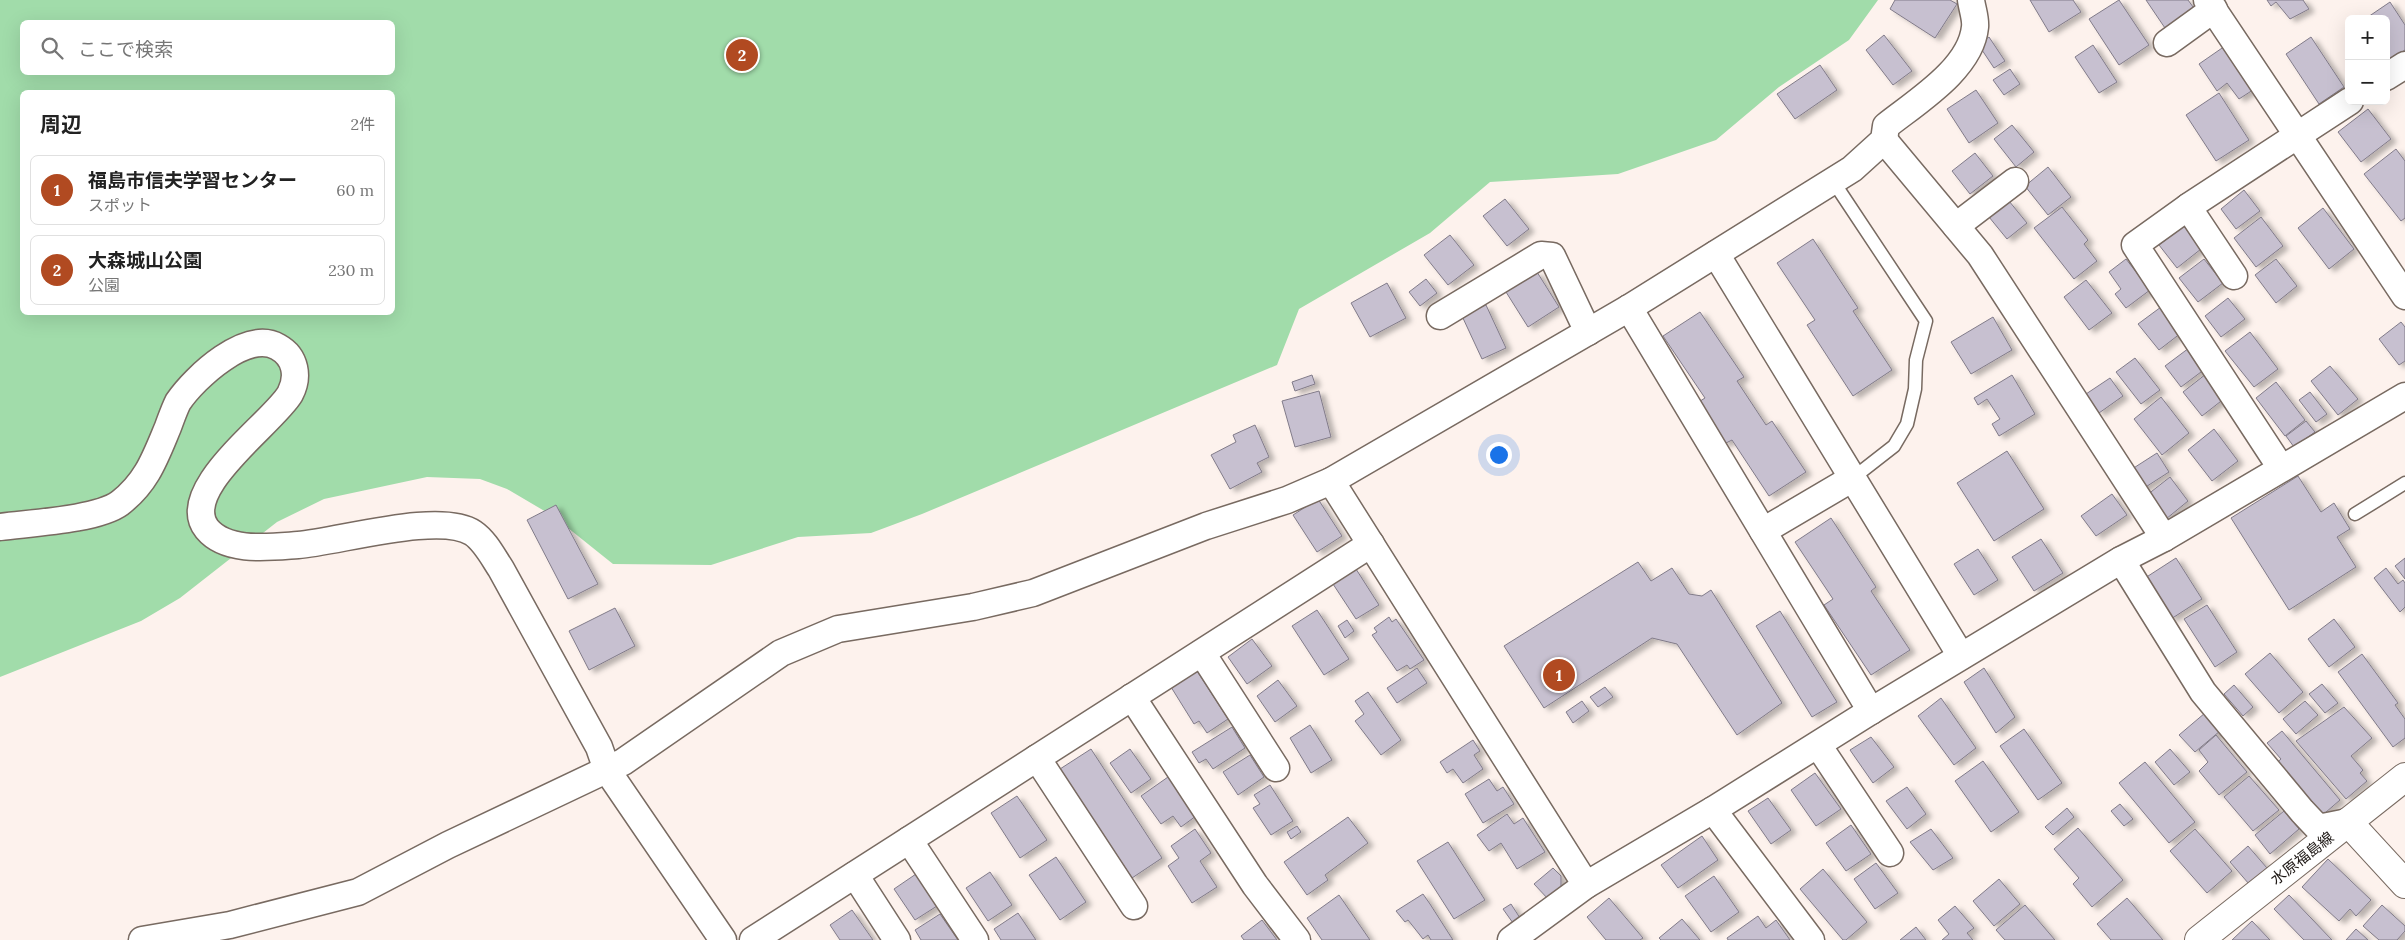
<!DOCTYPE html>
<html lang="ja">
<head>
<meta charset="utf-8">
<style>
  :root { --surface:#fff; --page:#f2f2f2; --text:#222; --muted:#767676; --line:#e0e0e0; --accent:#b14a21 }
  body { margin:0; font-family:Lora,"Noto Sans JP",serif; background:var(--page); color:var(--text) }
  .controls { position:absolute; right:15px; top:15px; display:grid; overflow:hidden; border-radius:8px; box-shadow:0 5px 20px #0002 }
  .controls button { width:45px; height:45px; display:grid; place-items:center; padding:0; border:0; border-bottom:1px solid var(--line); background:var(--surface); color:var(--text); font:25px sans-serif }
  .you { position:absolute; left:1498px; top:454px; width:18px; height:18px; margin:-12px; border:4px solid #fff; border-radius:50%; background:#1a73e8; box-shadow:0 0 0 8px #1a73e833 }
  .badge { display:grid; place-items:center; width:32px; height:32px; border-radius:50%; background:var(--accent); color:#fff; font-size:16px; font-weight:700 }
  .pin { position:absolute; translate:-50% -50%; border:2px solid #fff; box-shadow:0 1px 5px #0006 }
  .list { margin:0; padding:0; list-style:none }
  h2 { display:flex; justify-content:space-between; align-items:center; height:65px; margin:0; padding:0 20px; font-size:21px }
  h2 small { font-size:16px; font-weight:400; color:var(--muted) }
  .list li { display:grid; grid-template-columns:32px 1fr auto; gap:15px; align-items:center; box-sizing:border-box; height:70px; margin:0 10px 10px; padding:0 10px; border:1px solid var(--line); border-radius:8px }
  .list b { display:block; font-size:19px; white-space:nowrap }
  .list p { margin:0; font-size:16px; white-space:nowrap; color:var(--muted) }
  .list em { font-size:16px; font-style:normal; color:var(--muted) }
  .icon { flex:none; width:28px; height:28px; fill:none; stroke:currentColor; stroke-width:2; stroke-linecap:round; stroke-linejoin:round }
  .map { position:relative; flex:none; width:2405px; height:940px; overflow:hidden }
  .search { position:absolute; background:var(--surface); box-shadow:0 5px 20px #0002; left:20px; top:20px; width:375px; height:55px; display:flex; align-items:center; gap:12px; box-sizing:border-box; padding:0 18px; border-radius:8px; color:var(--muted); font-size:19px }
  .panel { position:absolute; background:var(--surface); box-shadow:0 5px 20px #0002; left:20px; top:90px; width:375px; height:225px; border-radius:8px }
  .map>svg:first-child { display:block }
  .green { fill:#a1dcaa; fill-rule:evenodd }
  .building { fill:#c7c0d0; stroke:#817b89; filter:url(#shadow) }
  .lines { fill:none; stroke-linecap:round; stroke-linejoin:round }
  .service-casing { stroke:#786a61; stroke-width:15 }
  .minor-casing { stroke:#786a61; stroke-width:29 }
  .tertiary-casing { stroke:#786a61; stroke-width:30 }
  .secondary-casing { stroke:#786a61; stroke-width:30 }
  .service { stroke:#fff; stroke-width:12 }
  .minor { stroke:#fff; stroke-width:26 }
  .tertiary { stroke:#fff; stroke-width:28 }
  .secondary { stroke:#fff; stroke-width:28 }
  .labels { text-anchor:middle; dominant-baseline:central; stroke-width:4; stroke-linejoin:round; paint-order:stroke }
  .street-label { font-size:15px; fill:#1e1815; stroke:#fff }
</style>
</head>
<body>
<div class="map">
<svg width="2405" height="940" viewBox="0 0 2405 940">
  <defs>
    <filter id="shadow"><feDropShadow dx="5.5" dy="3" stdDeviation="2.5" flood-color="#0004"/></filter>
  </defs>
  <rect width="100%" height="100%" fill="#fdf2ed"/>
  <path class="green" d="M0 0H1878L1849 40 1779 87 1716 140 1618 174 1490 182 1430 233 1299 309 1277 365 922 514 871 533 798 537 711 565 613 564 553 516 507 489 480 479 427 477 324 499 277 522 180 598 141 621 0 677ZM22 22H392V72H22ZM22 92H392V312H22Z"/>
  <g class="building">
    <polygon points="1895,0 1950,0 1957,4 1935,38 1890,9"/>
    <polygon points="2030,0 2073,0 2081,12 2049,32"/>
    <polygon points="2119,0 2149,45 2119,65 2089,19"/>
    <polygon points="2146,0 2188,0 2196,11 2167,31"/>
    <polygon points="2267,0 2303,0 2309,9 2290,19 2276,2 2271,6"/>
    <polygon points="2390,2 2405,25 2405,50 2386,62 2386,19 2365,19"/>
    <polygon points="1884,35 1912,71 1893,85 1866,50"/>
    <polygon points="1989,37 2005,61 1994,68 1978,44"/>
    <polygon points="2311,37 2344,87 2319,104 2286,54"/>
    <polygon points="2093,45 2117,82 2099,93 2075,57"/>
    <polygon points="2225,46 2256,88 2239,99 2227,83 2217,91 2199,64"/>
    <polygon points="1820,65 1837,90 1795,119 1777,94"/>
    <polygon points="2010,69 2020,84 2004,95 1993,80"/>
    <polygon points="1976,90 1998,123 1969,143 1947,109"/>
    <polygon points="2219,93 2249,140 2216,161 2186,115"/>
    <polygon points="2368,109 2391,139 2361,162 2338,132"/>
    <polygon points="2012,125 2034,152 2016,167 1994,139"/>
    <polygon points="2396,149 2405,161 2405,218 2401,221 2364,174"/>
    <polygon points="1975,153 1993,176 1970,194 1952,171"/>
    <polygon points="2048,167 2071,197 2048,215 2025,186"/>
    <polygon points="2244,190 2260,211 2236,229 2221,209"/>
    <polygon points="1505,199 1529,229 1507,246 1483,216"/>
    <polygon points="2009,201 2027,223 2007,239 1989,217"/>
    <polygon points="2062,207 2088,240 2084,244 2097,261 2074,279 2034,228"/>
    <polygon points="2323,208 2354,249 2329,269 2298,228"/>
    <polygon points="2261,217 2283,246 2256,267 2234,238"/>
    <polygon points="2184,226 2201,249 2177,268 2159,245"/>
    <polygon points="1450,235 1474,265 1448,285 1424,255"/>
    <polygon points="1813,239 1858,308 1853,311 1892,370 1853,396 1807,325 1815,320 1777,263"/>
    <polygon points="2126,259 2150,290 2126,308 2115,294 2121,289 2109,272"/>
    <polygon points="2204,259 2223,283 2198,302 2179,278"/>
    <polygon points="2276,259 2297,286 2276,303 2255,275"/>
    <polygon points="1537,272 1559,307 1528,327 1506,292"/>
    <polygon points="1426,279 1437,293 1420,306 1409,292"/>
    <polygon points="2086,280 2112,313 2089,330 2064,297"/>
    <polygon points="1387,283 1406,318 1370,337 1351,303"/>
    <polygon points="2228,298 2245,319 2221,337 2205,316"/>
    <polygon points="1486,305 1506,348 1482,359 1462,316"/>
    <polygon points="2161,307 2181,333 2159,350 2138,324"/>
    <polygon points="1700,312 1744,377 1737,381 1766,425 1772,421 1806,472 1769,496 1732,440 1724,444 1697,403 1705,398 1663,336"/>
    <polygon points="1993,317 2012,350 1971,374 1951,342"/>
    <polygon points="2401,322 2405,327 2405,361 2399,365 2379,339"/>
    <polygon points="2250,332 2278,369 2254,387 2225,351"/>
    <polygon points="2189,348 2205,369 2181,387 2165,366"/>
    <polygon points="2135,358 2160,390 2141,404 2116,372"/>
    <polygon points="2330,366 2358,399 2338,415 2311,381"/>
    <polygon points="2206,374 2225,398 2202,416 2183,392"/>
    <polygon points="1312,375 1315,384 1295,391 1292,382"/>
    <polygon points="2012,375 2035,414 1999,436 1992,424 2000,419 1987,399 1978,405 1974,398"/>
    <polygon points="2110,378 2123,396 2099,413 2086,394"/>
    <polygon points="2276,382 2305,420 2285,436 2256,398"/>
    <polygon points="1319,391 1331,437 1295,447 1282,401"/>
    <polygon points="2310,392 2327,414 2316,422 2299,400"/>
    <polygon points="2161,397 2189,433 2162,455 2134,419"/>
    <polygon points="2306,421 2315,432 2294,447 2286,436"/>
    <polygon points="1255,425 1269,457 1257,463 1262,472 1230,489 1211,455 1236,442 1233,435"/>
    <polygon points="2214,429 2238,461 2212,481 2188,450"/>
    <polygon points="2007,451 2044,509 1994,541 1957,483"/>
    <polygon points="2157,453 2169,472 2141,490 2129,471"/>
    <polygon points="2298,476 2321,512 2334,503 2350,529 2337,537 2356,567 2289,610 2231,518"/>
    <polygon points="2170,477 2188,501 2166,519 2147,495"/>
    <polygon points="2112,494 2127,515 2096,536 2081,516"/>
    <polygon points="1318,499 1342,536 1317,552 1293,515"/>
    <polygon points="556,505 598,584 568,599 527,520"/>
    <polygon points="1831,518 1876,587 1871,591 1910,650 1871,675 1824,605 1833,599 1795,542"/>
    <polygon points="2041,539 2063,573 2034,591 2012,557"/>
    <polygon points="1978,549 1998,580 1974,595 1954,564"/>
    <polygon points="2176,558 2202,599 2171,619 2145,578"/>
    <polygon points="2405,558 2405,579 2395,566"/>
    <polygon points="1638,562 1651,581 1672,568 1689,594 1702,596 1711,590 1782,703 1737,735 1677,644 1652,638 1544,708 1504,646"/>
    <polygon points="2386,568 2398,584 2403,580 2405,583 2405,607 2400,612 2374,578"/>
    <polygon points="1356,569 1379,605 1356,619 1333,584"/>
    <polygon points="2207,605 2237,652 2215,667 2184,619"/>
    <polygon points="615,608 635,646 589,670 569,631"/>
    <polygon points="1317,610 1349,659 1324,675 1292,626"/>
    <polygon points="1780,611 1837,702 1812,717 1756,626"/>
    <polygon points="1389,617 1392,622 1396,619 1424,660 1410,669 1407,665 1397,671 1372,635 1377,632 1374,628"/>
    <polygon points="2334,619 2355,647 2329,667 2308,639"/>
    <polygon points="1347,620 1354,631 1345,638 1338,626"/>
    <polygon points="1252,639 1272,666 1247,684 1228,657"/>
    <polygon points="2270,653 2303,692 2279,713 2245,674"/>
    <polygon points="2362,654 2398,703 2395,705 2405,719 2405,738 2393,747 2338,672"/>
    <polygon points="1417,668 1427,683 1397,703 1387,688"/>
    <polygon points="1984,668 2015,717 1996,733 1964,682"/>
    <polygon points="1197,671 1228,719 1207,733 1199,721 1194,724 1171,687"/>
    <polygon points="1278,680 1297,706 1275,722 1257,696"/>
    <polygon points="2322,684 2338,703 2325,713 2309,694"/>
    <polygon points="2234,685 2253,707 2243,716 2224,694"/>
    <polygon points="1605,687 1613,697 1598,707 1590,697"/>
    <polygon points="1368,692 1401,740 1381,755 1355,721 1364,714 1355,701"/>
    <polygon points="1941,698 1976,748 1954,765 1918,716"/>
    <polygon points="1582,701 1589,711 1573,723 1566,712"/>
    <polygon points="2305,701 2318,715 2296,734 2283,719"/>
    <polygon points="2344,707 2372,738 2351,756 2363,770 2360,773 2367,781 2346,799 2296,741"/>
    <polygon points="2205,713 2220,731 2195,752 2179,735"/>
    <polygon points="1310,725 1332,760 1311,773 1290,738"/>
    <polygon points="1232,727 1245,748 1213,769 1206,759 1199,763 1192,752"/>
    <polygon points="2024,729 2062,783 2038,800 2000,746"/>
    <polygon points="2282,731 2340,800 2318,819 2273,766 2281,759 2267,743"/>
    <polygon points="2216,735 2247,772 2219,795 2199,771 2208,762 2199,750"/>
    <polygon points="1871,737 1894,767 1873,783 1850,750"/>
    <polygon points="1473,740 1480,751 1474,755 1483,769 1463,783 1453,769 1447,773 1440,762"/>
    <polygon points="1091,749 1162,858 1132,878 1060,769"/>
    <polygon points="1130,749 1151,779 1131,793 1110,763"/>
    <polygon points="2170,749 2190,772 2174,785 2155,762"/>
    <polygon points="1250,755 1264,777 1238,795 1223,772"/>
    <polygon points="1983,761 2019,812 1991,832 1955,781"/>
    <polygon points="2145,762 2195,822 2169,843 2119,783"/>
    <polygon points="1815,773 1841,809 1816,826 1791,790"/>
    <polygon points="2249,776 2279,810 2253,831 2224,797"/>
    <polygon points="1168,777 1196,816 1181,827 1173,816 1161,824 1141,796"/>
    <polygon points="1489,779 1497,791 1503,787 1514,804 1483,823 1465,794"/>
    <polygon points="1270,785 1293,821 1271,835 1253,808 1260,804 1254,795"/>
    <polygon points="1907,787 1926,814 1907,829 1886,801"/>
    <polygon points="1017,796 1047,840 1020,858 991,813"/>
    <polygon points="1768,798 1791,830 1771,844 1748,811"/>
    <polygon points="2120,804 2133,819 2124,826 2111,811"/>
    <polygon points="2067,808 2074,817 2053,835 2045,827"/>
    <polygon points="2284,811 2299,829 2270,854 2255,835"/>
    <polygon points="1507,814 1514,824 1523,818 1545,852 1517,869 1501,843 1489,851 1477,835"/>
    <polygon points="1348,817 1368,843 1325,875 1328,880 1307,895 1284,862"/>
    <polygon points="1851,825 1871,854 1846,871 1826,843"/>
    <polygon points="1297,826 1301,832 1291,839 1287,832"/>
    <polygon points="2078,828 2123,880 2092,907 2073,884 2079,878 2054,849"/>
    <polygon points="1195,829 1211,853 1200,861 1217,887 1192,903 1168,866 1179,858 1171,846"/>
    <polygon points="1931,829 1953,858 1933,870 1910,842"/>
    <polygon points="2195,829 2232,871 2207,893 2170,851"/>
    <polygon points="1702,836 1718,860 1678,888 1661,865"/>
    <polygon points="1448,842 1485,900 1454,919 1417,861"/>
    <polygon points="2248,846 2267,868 2249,884 2230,862"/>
    <polygon points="1056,857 1086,902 1060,920 1029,875"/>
    <polygon points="2328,859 2371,900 2356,916 2350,909 2339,921 2302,887"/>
    <polygon points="1876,863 1898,893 1875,909 1854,879"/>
    <polygon points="1553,868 1561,876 1561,889 1549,900 1534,884"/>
    <polygon points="1823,869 1867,922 1846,940 1843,940 1800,889"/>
    <polygon points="990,872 1012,905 988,921 966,888"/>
    <polygon points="916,874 937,906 915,920 894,889"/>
    <polygon points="1714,876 1739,912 1711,932 1685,896"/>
    <polygon points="1999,879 2020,904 1994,926 1973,901"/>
    <polygon points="1423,894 1430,904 1453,940 1431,940 1428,935 1423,939 1408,920 1405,922 1396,911"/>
    <polygon points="1339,895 1370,940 1322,940 1307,918"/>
    <polygon points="2289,895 2332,940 2304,940 2274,909"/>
    <polygon points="1609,898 1643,938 1640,940 1606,940 1587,917"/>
    <polygon points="2127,898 2163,940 2111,940 2097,924"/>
    <polygon points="1511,904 1520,918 1513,923 1503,909"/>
    <polygon points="2025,905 2055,940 2005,940 1996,930"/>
    <polygon points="2382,905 2405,926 2405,931 2397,940 2379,940 2363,926"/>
    <polygon points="1955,906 1974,928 1967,933 1973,940 1942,940 1949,934 1938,920"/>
    <polygon points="852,910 873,940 840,940 830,925"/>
    <polygon points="1018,913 1036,940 1001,940 994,929"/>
    <polygon points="940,914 958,940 921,940 915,930"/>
    <polygon points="1758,916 1766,928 1776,920 1790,940 1728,940 1727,938"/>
    <polygon points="1682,919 1700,940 1661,940 1659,938"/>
    <polygon points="1262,920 1277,940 1244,940 1241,936"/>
    <polygon points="2252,921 2270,940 2232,940"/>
    <polygon points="1916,927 1926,940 1900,940"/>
    <polygon points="2356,929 2368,940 2346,940"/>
  </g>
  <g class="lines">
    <defs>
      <g id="service">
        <polyline points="1833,181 1926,321 1916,360 1915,389 1907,424 1894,446 1853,478"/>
        <polyline points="2355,514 2405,483"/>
      </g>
      <g id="minor">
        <polyline points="2207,0 2405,296"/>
        <polyline points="2167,43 2214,9"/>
        <polyline points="2386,77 2405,65"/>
        <polyline points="1884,140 1980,255 2164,538"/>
        <polyline points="2188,207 2234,276"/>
        <polyline points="1956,226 2015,181"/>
        <polyline points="1716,254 1961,656"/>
        <polyline points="1629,308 1871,711"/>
        <polyline points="1440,316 1541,255 1552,256 1588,332"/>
        <polyline points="2281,468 2135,245 2188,207 2350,101"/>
        <polyline points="1331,481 1586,885"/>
        <path d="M0 527C29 523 97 520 120 503 147 482 155 458 168 427 171 419 174 410 178 402 195 377 247 329 278 347 296 357 299 377 290 394 273 423 176 490 207 529 227 553 270 547 298 545 338 542 440 511 473 533 485 541 493 557 501 569L599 747 607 770 723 940"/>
        <polyline points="1763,531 1853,478"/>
        <polyline points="2121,560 2203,692 2302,811 2318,828 2348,822"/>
        <polyline points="1202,653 1276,768"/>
        <polyline points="1132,697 1255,885 1297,940"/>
        <polyline points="1818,745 1890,853"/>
        <polyline points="1037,758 1134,906"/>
        <polyline points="1713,810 1811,940"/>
        <polyline points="909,840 975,940"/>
        <polyline points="855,875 897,940"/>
        <path d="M142 940 230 925 358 892 448 845 623 762 781 653 838 629 973 607 1033 593 1206 526 1287 500 1331 481 1629 308 1852 169 1884 140 1886 126C1916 102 1971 69 1975 27 1976 19 1972 8 1971 0"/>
        <polyline points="753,940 1371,544"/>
        <polyline points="1511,940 1586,885 1713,810 1871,711 2121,560 2164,538 2405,396"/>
      </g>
      <polyline id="tertiary" points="2348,822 2405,884"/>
      <polyline id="secondary" points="2199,940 2405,777"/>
    </defs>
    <use href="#service" class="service-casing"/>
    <use href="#minor" class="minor-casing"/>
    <use href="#tertiary" class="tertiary-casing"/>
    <use href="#secondary" class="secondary-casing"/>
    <use href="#service" class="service"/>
    <use href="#minor" class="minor"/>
    <use href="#tertiary" class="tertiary"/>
    <use href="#secondary" class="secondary"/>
  </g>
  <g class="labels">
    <g class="street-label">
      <text transform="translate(2302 858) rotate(-38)">水原福島線</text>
    </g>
  </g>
</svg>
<div class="controls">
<button>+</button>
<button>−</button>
</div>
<div class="you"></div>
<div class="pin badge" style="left:1559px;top:675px">1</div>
<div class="pin badge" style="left:742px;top:55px">2</div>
<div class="search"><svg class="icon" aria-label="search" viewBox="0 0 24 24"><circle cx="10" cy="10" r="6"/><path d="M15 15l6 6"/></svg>ここで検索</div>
<section class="panel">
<h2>周辺<small>2件</small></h2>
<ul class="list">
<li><span class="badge">1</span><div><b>福島市信夫学習センター</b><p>スポット</p></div><em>60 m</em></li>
<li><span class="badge">2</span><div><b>大森城山公園</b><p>公園</p></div><em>230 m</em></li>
</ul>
</section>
</div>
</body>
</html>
